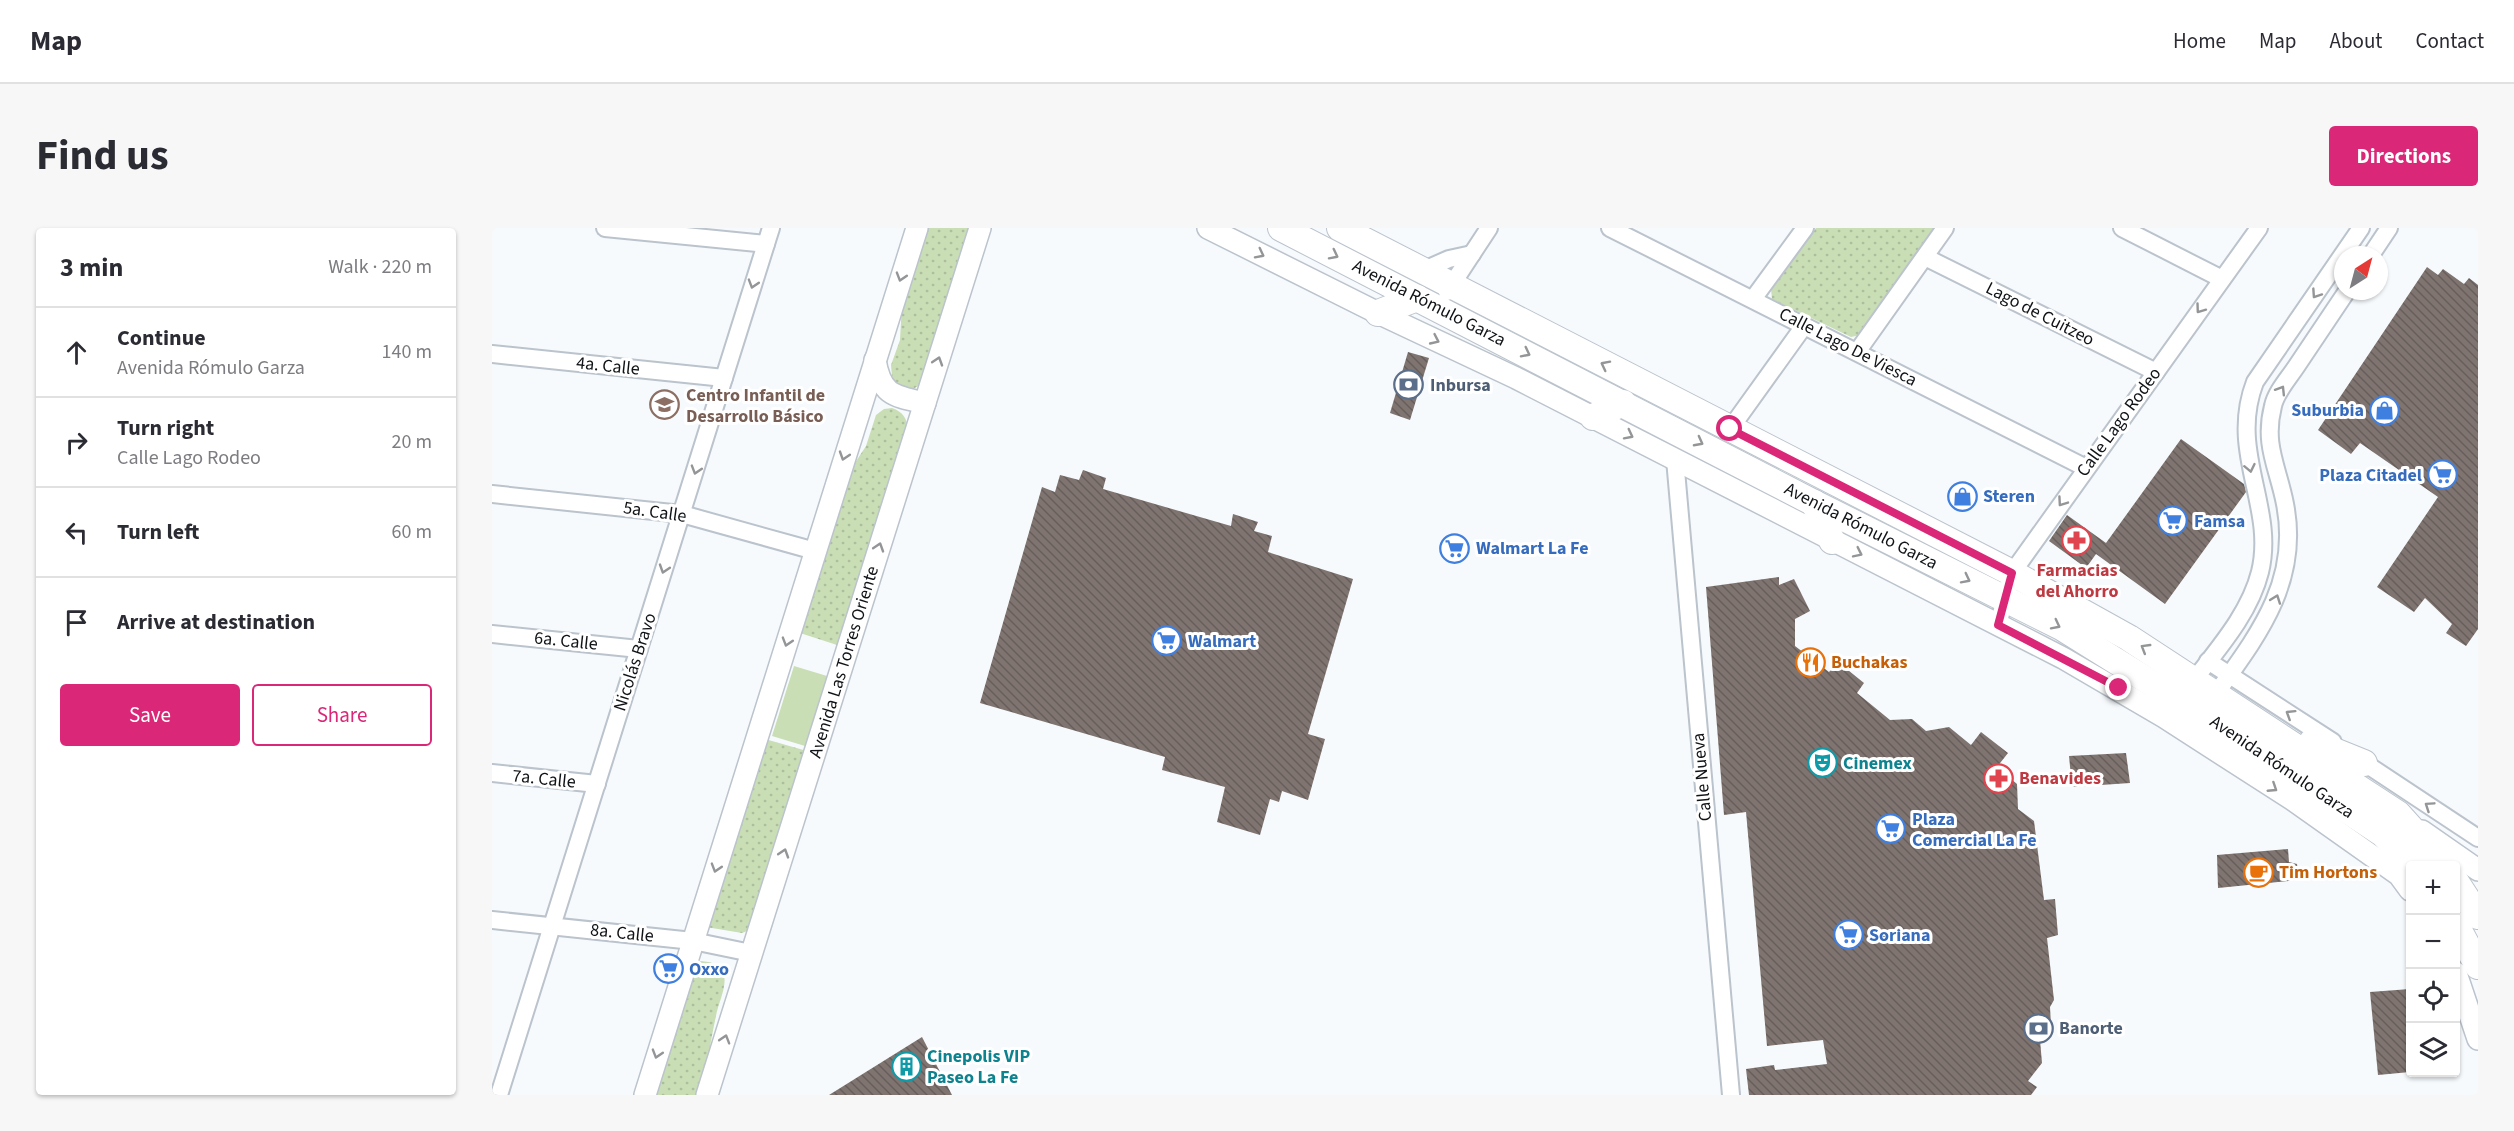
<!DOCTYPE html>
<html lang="en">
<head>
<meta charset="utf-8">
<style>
  :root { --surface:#fff; --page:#f7f7f7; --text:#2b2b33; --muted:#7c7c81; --line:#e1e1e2; --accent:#db2777 }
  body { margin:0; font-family:"Source Sans 3",sans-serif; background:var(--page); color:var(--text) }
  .controls { position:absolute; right:18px; bottom:18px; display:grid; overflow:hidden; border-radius:6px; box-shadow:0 2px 4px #0004 }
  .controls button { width:54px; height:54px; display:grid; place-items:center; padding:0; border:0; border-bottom:2px solid var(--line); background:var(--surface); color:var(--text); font:30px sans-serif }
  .compass { position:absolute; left:1842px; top:18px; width:54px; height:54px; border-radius:50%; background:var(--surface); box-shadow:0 2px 4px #0004; rotate:36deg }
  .stop { position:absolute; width:18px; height:18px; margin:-14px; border:4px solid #db2777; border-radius:50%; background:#fff }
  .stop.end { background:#db2777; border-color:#fff; box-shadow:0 2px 6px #0008 }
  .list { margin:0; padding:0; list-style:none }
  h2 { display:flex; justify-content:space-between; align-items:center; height:78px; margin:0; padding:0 24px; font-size:26px }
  h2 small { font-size:20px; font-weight:400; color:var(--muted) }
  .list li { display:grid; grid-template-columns:39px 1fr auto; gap:18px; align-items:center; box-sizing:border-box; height:90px; padding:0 24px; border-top:2px solid var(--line) }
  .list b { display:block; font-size:22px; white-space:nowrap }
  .list p { margin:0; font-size:20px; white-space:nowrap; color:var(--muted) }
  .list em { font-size:20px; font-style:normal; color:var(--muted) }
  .actions { display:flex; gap:12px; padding:18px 24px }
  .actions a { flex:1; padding:14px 0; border:2px solid var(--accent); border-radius:6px; text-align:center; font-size:21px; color:var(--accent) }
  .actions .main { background:var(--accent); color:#fff }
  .icon { flex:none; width:33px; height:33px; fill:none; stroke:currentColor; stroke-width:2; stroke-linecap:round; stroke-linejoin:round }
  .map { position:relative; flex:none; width:1986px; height:867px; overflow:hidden; border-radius:6px }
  header { display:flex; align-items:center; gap:36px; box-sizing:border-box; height:84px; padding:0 30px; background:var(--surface); border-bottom:2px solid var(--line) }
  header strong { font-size:28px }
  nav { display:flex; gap:33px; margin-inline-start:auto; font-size:21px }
  .intro { display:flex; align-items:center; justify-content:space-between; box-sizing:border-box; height:144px; padding:0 36px }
  h1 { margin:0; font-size:42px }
  .button { padding:15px 27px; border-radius:6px; background:var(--accent); color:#fff; font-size:21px; font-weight:700 }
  main { display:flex; gap:36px; padding:0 36px }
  aside { flex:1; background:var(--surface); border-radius:6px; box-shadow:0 2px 4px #0004 }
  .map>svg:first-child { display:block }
  .grass { fill:url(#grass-dots) }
  .pitch { fill:#c9deb5 }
  .building { fill:url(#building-back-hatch) }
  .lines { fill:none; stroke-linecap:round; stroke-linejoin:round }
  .minor-casing { stroke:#bbc3cc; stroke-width:20 }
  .tertiary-casing { stroke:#bbc3cc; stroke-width:24 }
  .primary-casing { stroke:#bbc3cc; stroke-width:28 }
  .minor { stroke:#fff; stroke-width:16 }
  .tertiary { stroke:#fff; stroke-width:21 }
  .primary { stroke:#fff; stroke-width:26 }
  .oneway { stroke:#939596 }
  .route { stroke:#db2777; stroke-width:8 }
  .labels { text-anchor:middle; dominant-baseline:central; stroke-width:6; stroke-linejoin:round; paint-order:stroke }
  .street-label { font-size:18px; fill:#101316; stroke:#fff }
  .service-label { font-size:18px; font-weight:bold; fill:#4e5e75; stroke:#fff; text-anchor:start }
  .education-label { font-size:18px; font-weight:bold; fill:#785e54; stroke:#fff; text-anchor:start }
  .shop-label { font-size:18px; font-weight:bold; fill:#366cbe; stroke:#fff; text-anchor:start }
  .health-label { font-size:18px; font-weight:bold; fill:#be3a42; stroke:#fff }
  .food-label { font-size:18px; font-weight:bold; fill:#c56008; stroke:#fff; text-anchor:start }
  .culture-label { font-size:18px; font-weight:bold; fill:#0d838f; stroke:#fff; text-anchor:start }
</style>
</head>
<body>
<header>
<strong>Map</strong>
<nav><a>Home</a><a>Map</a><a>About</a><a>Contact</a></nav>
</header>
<div class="intro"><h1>Find us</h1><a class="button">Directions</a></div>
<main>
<aside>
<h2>3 min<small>Walk · 220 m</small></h2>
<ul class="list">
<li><svg class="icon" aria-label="ahead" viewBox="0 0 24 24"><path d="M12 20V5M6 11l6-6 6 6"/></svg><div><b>Continue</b><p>Avenida Rómulo Garza</p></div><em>140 m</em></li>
<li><svg class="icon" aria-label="right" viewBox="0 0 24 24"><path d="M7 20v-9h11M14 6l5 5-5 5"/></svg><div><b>Turn right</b><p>Calle Lago Rodeo</p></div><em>20 m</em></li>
<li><svg class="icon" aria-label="left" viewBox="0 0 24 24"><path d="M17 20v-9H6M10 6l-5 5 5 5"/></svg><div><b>Turn left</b></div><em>60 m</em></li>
<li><svg class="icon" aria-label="arrive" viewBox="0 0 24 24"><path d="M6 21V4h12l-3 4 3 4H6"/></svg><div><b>Arrive at destination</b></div></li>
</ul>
<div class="actions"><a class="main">Save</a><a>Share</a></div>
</aside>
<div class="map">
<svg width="1986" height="867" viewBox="0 0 1986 867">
  <defs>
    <pattern id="grass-dots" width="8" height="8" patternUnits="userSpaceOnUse" patternTransform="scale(1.5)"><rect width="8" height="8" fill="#c9deb5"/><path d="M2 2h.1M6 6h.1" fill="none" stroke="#acbe9b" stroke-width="1.8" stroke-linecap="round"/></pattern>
    <pattern id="building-back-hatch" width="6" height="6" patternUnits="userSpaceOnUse" patternTransform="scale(1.5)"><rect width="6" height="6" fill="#7f7470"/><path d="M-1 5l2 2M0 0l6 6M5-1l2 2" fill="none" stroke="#675e5b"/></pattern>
  </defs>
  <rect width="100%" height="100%" fill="#f6fafd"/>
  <g class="grass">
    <polygon points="433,0 479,0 428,157 421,161 404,157 400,148 399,137 408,112 410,75"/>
    <polygon points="1324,0 1446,0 1368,107 1359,109 1280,71 1279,61"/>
    <path d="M400 180C411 184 415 190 416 202L345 417 308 405 355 247 374 218 384 187 392 181Z"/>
    <polygon points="273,511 315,523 258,702 250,705 214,699"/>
    <path d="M209 733C219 734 229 736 232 747 235 759 226 776 224 788 218 815 215 841 207 867H162L203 735Z"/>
  </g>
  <polygon class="pitch" points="302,438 335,448 313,518 280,508"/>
  <g class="building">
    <polygon points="1935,39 1946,47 1951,41 1972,56 1977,50 1986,57 1986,401 1974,418 1954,405 1960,396 1933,370 1922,384 1885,359 1946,269 1868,215 1859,226 1826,202"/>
    <polygon points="916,124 937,130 918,192 898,185"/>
    <polygon points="1689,211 1752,256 1754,264 1673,376 1604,326 1594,340 1557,313 1575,287 1614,315"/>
    <polygon points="591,242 614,250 611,261 739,298 741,286 766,294 762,303 780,308 776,324 861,351 816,506 833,511 816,572 790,563 787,574 778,571 768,607 725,594 733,559 670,542 673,529 488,475 550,259 563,264 568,247 587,252"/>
    <polygon points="1287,349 1287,357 1302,351 1318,383 1303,391 1303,418 1337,444 1346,434 1372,455 1365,465 1398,492 1420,491 1434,503 1457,499 1479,517 1489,504 1516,525 1505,539 1525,556 1526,581 1542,593 1552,672 1563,671 1566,707 1555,710 1562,772 1558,779 1559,797 1548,812 1550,835 1536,853 1545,859 1539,867 1257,867 1254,841 1282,837 1283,842 1335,836 1331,812 1275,818 1254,584 1232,587 1214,359"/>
    <polygon points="1634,525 1638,555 1580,559 1577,528"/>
    <polygon points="1796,621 1797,634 1805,636 1807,652 1726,660 1725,627"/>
    <polygon points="1918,761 1918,844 1886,847 1878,764"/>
    <polygon points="430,809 460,867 337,867"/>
  </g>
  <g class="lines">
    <defs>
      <g id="minor">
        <polyline points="113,0 274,16"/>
        <polyline points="1118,0 1594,240"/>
        <polyline points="1630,0 1730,51"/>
        <polyline points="1879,27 1897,0"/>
        <polyline points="1433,29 1664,144"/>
        <polyline points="932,42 957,31 980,26"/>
        <polyline points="955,64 997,0"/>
        <polyline points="1261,71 1313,0"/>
        <polyline points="1365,124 1453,0"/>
        <polyline points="0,126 232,150"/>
        <polyline points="1238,201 1312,98"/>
        <polyline points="1183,231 1239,867"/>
        <polyline points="0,266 190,286 323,323"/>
        <polyline points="1506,397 1520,345 1767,0"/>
        <polyline points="0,406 147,421"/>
        <polyline points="1716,433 1841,514"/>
        <path d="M1696 460C1722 425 1757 388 1768 344 1784 279 1736 224 1763 154L1869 0"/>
        <path d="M1718 474C1762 412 1809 357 1793 276 1786 239 1771 217 1781 178 1784 164 1796 151 1804 139 1821 114 1838 88 1855 63"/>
        <polyline points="1865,530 1986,610"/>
        <polyline points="0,545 105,556"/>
        <polyline points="0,692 201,713 259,725"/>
        <polyline points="7,867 279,0"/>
      </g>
      <g id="tertiary">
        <polyline points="716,0 886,85 1024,150 1571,430 1672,489 1801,572 1907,647 1918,662"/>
        <path d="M383 132C389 167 401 168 433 175"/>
        <polyline points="1930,603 1986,642"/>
        <polyline points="1964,745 1986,811"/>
        <polyline points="153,867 425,0"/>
        <polyline points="215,867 488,0"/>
      </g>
      <g id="primary">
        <polyline points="789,0 1322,275 1571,400 1725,496 1891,606 1922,638"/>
        <polyline points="848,0 1520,345 1637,410 1906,586 1953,638"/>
        <polyline points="886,85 925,70"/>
        <polyline points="1101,189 1131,175"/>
        <polyline points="1322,275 1340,313"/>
        <polyline points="1820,514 1872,535"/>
        <polyline points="1964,654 1986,688"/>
        <polyline points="1964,697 1986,738"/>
      </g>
    </defs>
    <use href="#minor" class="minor-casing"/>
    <use href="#tertiary" class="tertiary-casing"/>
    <use href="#primary" class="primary-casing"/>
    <use href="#minor" class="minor"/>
    <use href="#tertiary" class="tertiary"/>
    <use href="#primary" class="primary"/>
  </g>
  <defs><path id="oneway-chevron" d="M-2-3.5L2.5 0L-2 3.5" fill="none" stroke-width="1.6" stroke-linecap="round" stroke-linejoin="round" transform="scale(1.5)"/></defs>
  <g class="oneway">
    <use href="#oneway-chevron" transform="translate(768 26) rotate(27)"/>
    <use href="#oneway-chevron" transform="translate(842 27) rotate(27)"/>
    <use href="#oneway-chevron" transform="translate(409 49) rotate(107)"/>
    <use href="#oneway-chevron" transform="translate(261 56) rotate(107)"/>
    <use href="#oneway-chevron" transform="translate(1824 66) rotate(124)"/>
    <use href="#oneway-chevron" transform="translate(1708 81) rotate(126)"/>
    <use href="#oneway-chevron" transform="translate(943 112) rotate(25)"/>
    <use href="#oneway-chevron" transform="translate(1034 125) rotate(27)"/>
    <use href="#oneway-chevron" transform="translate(446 133) rotate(-72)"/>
    <use href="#oneway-chevron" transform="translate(1113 137) rotate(-153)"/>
    <use href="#oneway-chevron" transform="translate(1789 162) rotate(-58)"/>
    <use href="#oneway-chevron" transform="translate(1137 207) rotate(27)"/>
    <use href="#oneway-chevron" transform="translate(1207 214) rotate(28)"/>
    <use href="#oneway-chevron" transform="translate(352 228) rotate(108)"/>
    <use href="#oneway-chevron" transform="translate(1758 240) rotate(78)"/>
    <use href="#oneway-chevron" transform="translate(204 242) rotate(107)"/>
    <use href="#oneway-chevron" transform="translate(1570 274) rotate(125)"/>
    <use href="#oneway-chevron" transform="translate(387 319) rotate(-72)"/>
    <use href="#oneway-chevron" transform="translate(1366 325) rotate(26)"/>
    <use href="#oneway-chevron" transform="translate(172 341) rotate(108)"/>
    <use href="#oneway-chevron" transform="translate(1474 351) rotate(27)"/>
    <use href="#oneway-chevron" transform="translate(1784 371) rotate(-70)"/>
    <use href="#oneway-chevron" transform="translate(1564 397) rotate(27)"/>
    <use href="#oneway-chevron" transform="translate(295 414) rotate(107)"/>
    <use href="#oneway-chevron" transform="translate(1653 420) rotate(-149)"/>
    <use href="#oneway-chevron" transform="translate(1798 486) rotate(-148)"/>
    <use href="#oneway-chevron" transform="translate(1781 560) rotate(33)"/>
    <use href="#oneway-chevron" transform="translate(1937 578) rotate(-146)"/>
    <use href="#oneway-chevron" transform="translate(292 625) rotate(-72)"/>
    <use href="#oneway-chevron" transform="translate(224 640) rotate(107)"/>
    <use href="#oneway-chevron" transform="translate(233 811) rotate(-73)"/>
    <use href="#oneway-chevron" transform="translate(165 826) rotate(107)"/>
  </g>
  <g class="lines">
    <polyline class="route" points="1238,201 1520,345 1506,397 1627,460"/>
  </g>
  <defs>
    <symbol id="bank-ring" viewBox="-11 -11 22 22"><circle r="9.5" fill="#fff" stroke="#5c6f8a" stroke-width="1.5"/><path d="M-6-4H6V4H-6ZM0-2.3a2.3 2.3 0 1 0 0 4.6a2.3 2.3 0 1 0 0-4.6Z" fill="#5c6f8a"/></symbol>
    <symbol id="school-ring" viewBox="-11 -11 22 22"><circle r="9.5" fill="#fff" stroke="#8d6e63" stroke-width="1.5"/><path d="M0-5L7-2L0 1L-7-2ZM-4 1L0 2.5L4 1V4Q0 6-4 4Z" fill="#8d6e63"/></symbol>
    <symbol id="shop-ring" viewBox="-11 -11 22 22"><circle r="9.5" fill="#fff" stroke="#3f7fe0" stroke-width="1.5"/><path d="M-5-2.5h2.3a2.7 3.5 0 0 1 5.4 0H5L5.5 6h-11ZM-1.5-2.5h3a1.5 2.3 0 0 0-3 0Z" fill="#3f7fe0"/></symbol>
    <symbol id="supermarket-ring" viewBox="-11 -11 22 22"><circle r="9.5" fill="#fff" stroke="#3f7fe0" stroke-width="1.5"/><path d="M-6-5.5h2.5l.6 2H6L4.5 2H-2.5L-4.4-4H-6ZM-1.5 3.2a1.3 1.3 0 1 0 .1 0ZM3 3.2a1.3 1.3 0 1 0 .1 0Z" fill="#3f7fe0"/></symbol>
    <symbol id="pharmacy-ring" viewBox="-11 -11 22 22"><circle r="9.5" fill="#fff" stroke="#e0444e" stroke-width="1.5"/><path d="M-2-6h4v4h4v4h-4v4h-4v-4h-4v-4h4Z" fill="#e0444e"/></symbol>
    <symbol id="restaurant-ring" viewBox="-11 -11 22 22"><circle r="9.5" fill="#fff" stroke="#e8710a" stroke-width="1.5"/><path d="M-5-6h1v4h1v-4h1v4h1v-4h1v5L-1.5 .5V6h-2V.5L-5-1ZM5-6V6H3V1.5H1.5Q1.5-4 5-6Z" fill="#e8710a"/></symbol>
    <symbol id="theatre-ring" viewBox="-11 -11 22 22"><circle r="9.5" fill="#fff" stroke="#0f9aa8" stroke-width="1.5"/><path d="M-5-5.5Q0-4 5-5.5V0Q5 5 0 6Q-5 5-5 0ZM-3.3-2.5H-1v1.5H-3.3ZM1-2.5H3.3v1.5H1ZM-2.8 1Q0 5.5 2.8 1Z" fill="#0f9aa8"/></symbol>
    <symbol id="cafe-ring" viewBox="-11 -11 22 22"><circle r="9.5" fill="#fff" stroke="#e8710a" stroke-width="1.5"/><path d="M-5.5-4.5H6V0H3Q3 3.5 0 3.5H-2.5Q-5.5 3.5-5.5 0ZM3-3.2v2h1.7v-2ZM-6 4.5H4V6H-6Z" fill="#e8710a"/></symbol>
    <symbol id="building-ring" viewBox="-11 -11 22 22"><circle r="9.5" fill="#fff" stroke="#0f9aa8" stroke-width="1.5"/><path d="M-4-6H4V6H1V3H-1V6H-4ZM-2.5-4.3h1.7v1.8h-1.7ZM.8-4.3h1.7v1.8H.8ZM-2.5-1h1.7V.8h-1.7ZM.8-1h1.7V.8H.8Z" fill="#0f9aa8"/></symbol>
  </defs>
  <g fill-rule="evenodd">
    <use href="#bank-ring" x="900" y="140" width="33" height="33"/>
    <use href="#school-ring" x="156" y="160" width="33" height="33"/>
    <use href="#shop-ring" x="1876" y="166" width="33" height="33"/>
    <use href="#supermarket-ring" x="1934" y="230" width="33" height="33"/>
    <use href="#shop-ring" x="1454" y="252" width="33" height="33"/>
    <use href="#supermarket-ring" x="1664" y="276" width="33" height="33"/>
    <use href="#pharmacy-ring" x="1568" y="296" width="33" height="33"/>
    <use href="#supermarket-ring" x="946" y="304" width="33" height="33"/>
    <use href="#supermarket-ring" x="658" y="396" width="33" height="33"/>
    <use href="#restaurant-ring" x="1302" y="418" width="33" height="33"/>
    <use href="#theatre-ring" x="1314" y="518" width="33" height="33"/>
    <use href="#pharmacy-ring" x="1490" y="534" width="33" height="33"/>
    <use href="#supermarket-ring" x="1382" y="584" width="33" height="33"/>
    <use href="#cafe-ring" x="1750" y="628" width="33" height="33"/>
    <use href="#supermarket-ring" x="1340" y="690" width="33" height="33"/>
    <use href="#supermarket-ring" x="160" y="724" width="33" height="33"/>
    <use href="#bank-ring" x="1530" y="784" width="33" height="33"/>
    <use href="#building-ring" x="398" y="822" width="33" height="33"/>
  </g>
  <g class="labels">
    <g class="street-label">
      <text transform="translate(937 75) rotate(27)">Avenida Rómulo Garza</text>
      <text transform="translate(1548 86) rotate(27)">Lago de Cuitzeo</text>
      <text transform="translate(1356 119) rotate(27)">Calle Lago De Viesca</text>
      <text transform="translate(116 138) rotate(6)">4a. Calle</text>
      <text transform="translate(1627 194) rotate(-54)">Calle Lago Rodeo</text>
      <text transform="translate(163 284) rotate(8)">5a. Calle</text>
      <text transform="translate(1369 298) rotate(27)">Avenida Rómulo Garza</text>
      <text transform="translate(74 413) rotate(6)">6a. Calle</text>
      <text transform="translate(143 434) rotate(-72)">Nicolás Bravo</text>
      <text transform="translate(352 434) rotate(-73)">Avenida Las Torres Oriente</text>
      <text transform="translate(1790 539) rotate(34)">Avenida Rómulo Garza</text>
      <text transform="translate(1210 549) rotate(-95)">Calle Nueva</text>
      <text transform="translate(52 551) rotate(6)">7a. Calle</text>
      <text transform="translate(130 705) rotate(6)">8a. Calle</text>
    </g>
    <g class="service-label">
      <text x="938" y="157">Inbursa</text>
      <text x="1567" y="800">Banorte</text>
    </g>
    <g class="education-label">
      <text x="194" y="167">Centro Infantil de<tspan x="194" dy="21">Desarrollo Básico</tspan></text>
    </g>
    <g class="shop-label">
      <text x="1872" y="182" text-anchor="end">Suburbia</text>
      <text x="1930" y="247" text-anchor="end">Plaza Citadel</text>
      <text x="1491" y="268">Steren</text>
      <text x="1702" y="293">Famsa</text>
      <text x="984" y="320">Walmart La Fe</text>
      <text x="696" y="413">Walmart</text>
      <text x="1420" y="591">Plaza<tspan x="1420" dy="21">Comercial La Fe</tspan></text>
      <text x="1377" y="707">Soriana</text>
      <text x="197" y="741">Oxxo</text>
    </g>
    <g class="health-label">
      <text x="1585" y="342">Farmacias<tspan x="1585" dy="21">del Ahorro</tspan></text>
      <text x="1527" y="550" text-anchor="start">Benavides</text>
    </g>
    <g class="food-label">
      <text x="1339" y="434">Buchakas</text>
      <text x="1787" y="644">Tim Hortons</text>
    </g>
    <g class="culture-label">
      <text x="1351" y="535">Cinemex</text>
      <text x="435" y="828">Cinepolis VIP<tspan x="435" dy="21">Paseo La Fe</tspan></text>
    </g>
  </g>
</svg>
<div class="controls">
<button>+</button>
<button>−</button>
<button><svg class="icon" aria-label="locate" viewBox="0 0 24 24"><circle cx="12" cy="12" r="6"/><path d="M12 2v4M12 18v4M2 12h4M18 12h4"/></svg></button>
<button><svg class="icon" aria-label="layers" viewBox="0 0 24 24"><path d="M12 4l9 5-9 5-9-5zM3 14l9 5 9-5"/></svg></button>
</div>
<svg class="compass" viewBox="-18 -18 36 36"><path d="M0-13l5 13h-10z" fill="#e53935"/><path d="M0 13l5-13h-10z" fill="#7c7c81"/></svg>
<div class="stop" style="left:1238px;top:201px"></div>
<div class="stop end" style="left:1627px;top:460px"></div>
</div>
</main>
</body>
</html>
